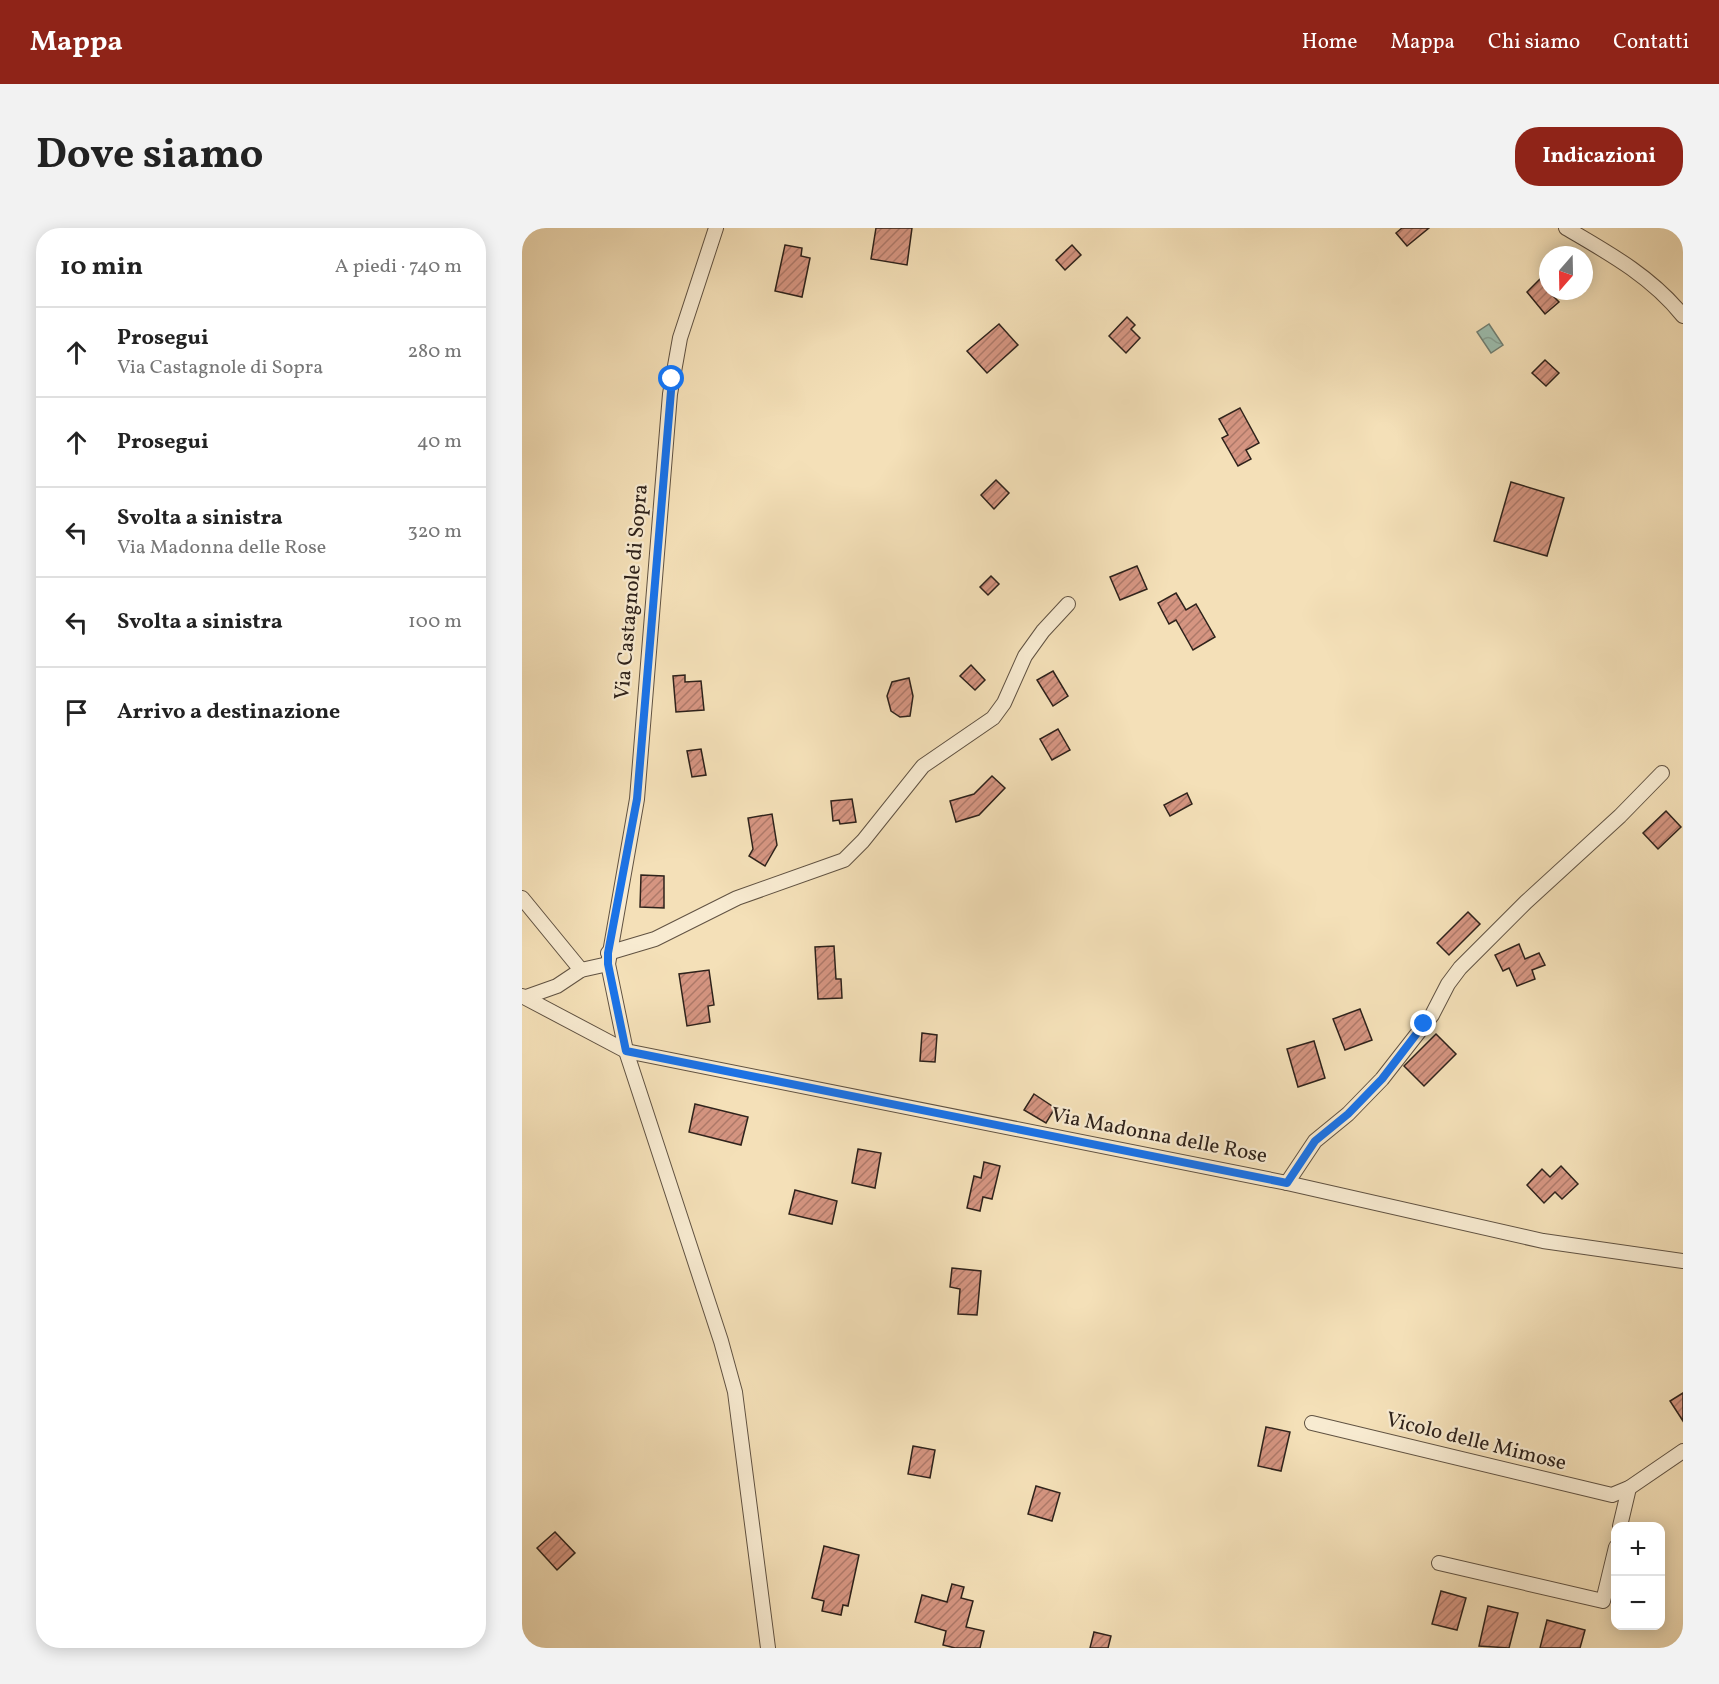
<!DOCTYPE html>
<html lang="it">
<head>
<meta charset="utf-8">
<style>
  :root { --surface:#fff; --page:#f2f2f2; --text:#222; --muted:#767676; --line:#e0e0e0; --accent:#8f2418 }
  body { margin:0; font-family:Vollkorn,serif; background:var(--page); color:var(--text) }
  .controls { position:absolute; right:18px; bottom:18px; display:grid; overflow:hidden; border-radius:12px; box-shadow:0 3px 15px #0003 }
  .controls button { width:54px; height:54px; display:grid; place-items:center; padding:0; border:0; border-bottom:2px solid var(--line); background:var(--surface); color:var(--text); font:30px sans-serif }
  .compass { position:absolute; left:1017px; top:18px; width:54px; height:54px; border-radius:50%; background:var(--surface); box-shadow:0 3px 15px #0003; rotate:200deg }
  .stop { position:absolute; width:18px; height:18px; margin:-14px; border:4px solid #1a73e8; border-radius:50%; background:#fff }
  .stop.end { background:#1a73e8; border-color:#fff; box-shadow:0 2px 6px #0008 }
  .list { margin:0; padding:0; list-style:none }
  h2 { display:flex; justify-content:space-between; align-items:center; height:78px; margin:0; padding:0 24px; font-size:26px }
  h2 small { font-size:20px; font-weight:400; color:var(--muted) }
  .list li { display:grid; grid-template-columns:39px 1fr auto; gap:18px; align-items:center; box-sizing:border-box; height:90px; padding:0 24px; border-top:2px solid var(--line) }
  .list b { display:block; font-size:22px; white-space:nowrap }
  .list p { margin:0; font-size:20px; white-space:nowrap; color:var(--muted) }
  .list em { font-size:20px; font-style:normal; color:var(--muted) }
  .icon { flex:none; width:33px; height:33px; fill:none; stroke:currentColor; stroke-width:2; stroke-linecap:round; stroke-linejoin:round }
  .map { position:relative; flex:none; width:1161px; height:1420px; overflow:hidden; border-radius:24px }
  header { display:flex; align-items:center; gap:36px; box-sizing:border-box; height:84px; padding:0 30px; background:var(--accent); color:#fff }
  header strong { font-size:28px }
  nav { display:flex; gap:33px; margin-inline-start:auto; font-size:21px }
  .intro { display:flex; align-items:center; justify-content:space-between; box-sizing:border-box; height:144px; padding:0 36px }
  h1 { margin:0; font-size:42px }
  .button { padding:15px 27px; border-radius:24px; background:var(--accent); color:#fff; font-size:21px; font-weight:700 }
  main { display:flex; gap:36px; padding:0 36px }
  aside { flex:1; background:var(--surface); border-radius:24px; box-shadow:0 3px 15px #0003 }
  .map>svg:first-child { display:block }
  .water { fill:url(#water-waves); stroke:#707f73; stroke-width:1.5 }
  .building { fill:url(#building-hatch); stroke:#2e221b; stroke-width:1.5 }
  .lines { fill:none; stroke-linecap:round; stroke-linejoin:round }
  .minor-casing { stroke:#605242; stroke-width:16 }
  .minor { stroke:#f8ebd1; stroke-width:14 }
  .route { stroke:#1a73e8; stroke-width:8 }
  .labels { text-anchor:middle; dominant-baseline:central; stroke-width:4.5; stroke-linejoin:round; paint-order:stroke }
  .street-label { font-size:21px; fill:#2e221b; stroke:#f8ebd1 }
</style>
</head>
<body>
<header>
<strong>Mappa</strong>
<nav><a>Home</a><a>Mappa</a><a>Chi siamo</a><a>Contatti</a></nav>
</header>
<div class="intro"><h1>Dove siamo</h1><a class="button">Indicazioni</a></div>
<main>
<aside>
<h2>10 min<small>A piedi · 740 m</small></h2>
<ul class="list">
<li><svg class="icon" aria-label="ahead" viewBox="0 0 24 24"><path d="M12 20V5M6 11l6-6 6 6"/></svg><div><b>Prosegui</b><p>Via Castagnole di Sopra</p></div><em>280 m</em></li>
<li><svg class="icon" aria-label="ahead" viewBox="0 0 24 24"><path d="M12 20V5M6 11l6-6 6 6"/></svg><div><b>Prosegui</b></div><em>40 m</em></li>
<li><svg class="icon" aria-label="left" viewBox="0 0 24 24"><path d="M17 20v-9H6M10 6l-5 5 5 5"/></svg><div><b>Svolta a sinistra</b><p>Via Madonna delle Rose</p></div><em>320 m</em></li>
<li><svg class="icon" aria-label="left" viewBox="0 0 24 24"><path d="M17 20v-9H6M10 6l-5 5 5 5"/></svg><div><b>Svolta a sinistra</b></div><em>100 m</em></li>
<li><svg class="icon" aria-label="arrive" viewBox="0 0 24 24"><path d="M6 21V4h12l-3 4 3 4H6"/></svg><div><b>Arrivo a destinazione</b></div></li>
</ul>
</aside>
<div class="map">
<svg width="1161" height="1420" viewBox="0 0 1161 1420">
  <defs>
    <pattern id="water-waves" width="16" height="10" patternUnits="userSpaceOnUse" patternTransform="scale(1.5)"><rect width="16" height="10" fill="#9cbdae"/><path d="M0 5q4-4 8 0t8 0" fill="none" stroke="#87a295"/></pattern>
    <pattern id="building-hatch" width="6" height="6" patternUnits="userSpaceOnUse" patternTransform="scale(1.5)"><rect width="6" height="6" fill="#d59581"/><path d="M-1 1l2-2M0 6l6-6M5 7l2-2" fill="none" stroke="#ad7969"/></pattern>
  </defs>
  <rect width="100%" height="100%" fill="#f4e0b8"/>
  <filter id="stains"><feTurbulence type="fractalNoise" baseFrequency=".00333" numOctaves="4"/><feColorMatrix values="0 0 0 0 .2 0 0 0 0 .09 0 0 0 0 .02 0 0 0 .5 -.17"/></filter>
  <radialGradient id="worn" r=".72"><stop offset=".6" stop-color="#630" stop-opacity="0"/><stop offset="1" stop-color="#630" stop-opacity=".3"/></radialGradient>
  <polygon class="water" points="967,96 981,117 969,125 955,104"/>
  <g class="building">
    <polygon points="354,0 390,0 385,37 349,31"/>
    <polygon points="880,0 907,0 885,18 874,5"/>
    <polygon points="263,17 280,20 279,28 288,30 280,69 253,63"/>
    <polygon points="550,17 559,27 543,42 534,32"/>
    <polygon points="1026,43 1026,63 1037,74 1023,86 1005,64"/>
    <polygon points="605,89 613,97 609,101 618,110 604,125 587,108"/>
    <polygon points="477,96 496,117 465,145 445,123"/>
    <polygon points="1023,132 1037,145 1024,158 1010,145"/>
    <polygon points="718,180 737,215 724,222 729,231 716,238 700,210 706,207 697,191"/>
    <polygon points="474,252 487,265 472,281 459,267"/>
    <polygon points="989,254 1042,270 1025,328 972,313"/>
    <polygon points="615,338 625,361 598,372 588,349"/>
    <polygon points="469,348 477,356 466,367 458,359"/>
    <polygon points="654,365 664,382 674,376 693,409 671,422 654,392 647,396 636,375"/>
    <polygon points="449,437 463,452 453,462 438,448"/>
    <polygon points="531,443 546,468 531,478 515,452"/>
    <polygon points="163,447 163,454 179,453 182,482 154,484 151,448"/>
    <polygon points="387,450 391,468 388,488 378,489 369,483 365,468 370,454"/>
    <polygon points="536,501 548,522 530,532 518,511"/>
    <polygon points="179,521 184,547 170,549 165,523"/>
    <polygon points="470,548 483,560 457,587 434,594 428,573 452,566"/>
    <polygon points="665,565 670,576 648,588 642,577"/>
    <polygon points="330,571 334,594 318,596 317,592 311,593 309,573"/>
    <polygon points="1144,583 1159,599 1136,621 1121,605"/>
    <polygon points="250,586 255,617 243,638 227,628 231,621 226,590"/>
    <polygon points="119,647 142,648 142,680 118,679"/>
    <polygon points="946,684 958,696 927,727 915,715"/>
    <polygon points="997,716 1003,731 1017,725 1023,737 1010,742 1013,751 995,758 987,740 981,743 973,727"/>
    <polygon points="312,718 314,751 319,751 320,770 296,771 293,719"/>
    <polygon points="187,742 192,777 186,778 188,794 165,798 157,746"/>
    <polygon points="838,781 850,812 823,822 811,791"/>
    <polygon points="400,805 415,807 413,834 398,833"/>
    <polygon points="914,806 934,826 902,858 882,838"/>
    <polygon points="792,813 803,850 776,859 765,821"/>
    <polygon points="512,866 533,880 524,895 502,882"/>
    <polygon points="173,876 226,889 219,917 167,904"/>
    <polygon points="336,921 359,925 353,960 330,955"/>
    <polygon points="462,934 478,938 470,971 461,969 458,983 445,980 452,948 459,950"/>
    <polygon points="1039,938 1056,956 1040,971 1033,964 1022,975 1005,957 1020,941 1028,949"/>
    <polygon points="273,962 315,973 310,996 267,986"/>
    <polygon points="430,1040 459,1043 455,1087 436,1086 438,1061 428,1059"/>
    <polygon points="1161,1165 1161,1193 1148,1173"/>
    <polygon points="744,1199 768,1204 759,1243 736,1238"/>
    <polygon points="391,1218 413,1222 408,1250 386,1246"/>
    <polygon points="514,1258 538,1265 530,1293 506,1286"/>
    <polygon points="33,1304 53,1325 35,1342 15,1320"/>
    <polygon points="302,1318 337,1327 326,1378 321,1377 319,1387 300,1383 302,1373 290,1370"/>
    <polygon points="430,1356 442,1359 439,1370 451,1373 444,1399 462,1403 458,1420 433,1420 421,1417 424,1403 393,1394 400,1367 425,1374"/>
    <polygon points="919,1363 944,1370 935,1402 910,1396"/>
    <polygon points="966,1378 996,1385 987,1420 957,1418"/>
    <polygon points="1025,1392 1063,1402 1058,1420 1018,1420"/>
    <polygon points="572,1404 589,1408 586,1420 568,1420"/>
  </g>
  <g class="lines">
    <defs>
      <g id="minor">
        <polyline points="194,0 158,110 148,166 115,571 86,736 104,823 199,1113 213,1164 246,1420"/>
        <path d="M1044 0C1087 25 1130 49 1161 88"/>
        <polyline points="0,670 59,742"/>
        <polyline points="86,725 133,711 215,670 322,632 341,613 401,538 471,490 482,475 503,428 521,403 546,376"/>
        <polyline points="0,768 104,823 765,955 1021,1013 1161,1033"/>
        <polyline points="4,769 35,758 59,742 86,736"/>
        <polyline points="765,955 793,913 826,886 860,851 910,787 926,756 938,740 1004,674 1098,588 1140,545"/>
        <polyline points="790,1195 1090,1267 1107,1260 1161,1223"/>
        <polyline points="1098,1298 1107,1260"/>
        <polyline points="917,1335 1081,1373 1094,1319"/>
      </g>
    </defs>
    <use href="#minor" class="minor-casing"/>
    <use href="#minor" class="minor"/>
  </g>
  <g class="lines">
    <polyline class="route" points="150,151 115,571 86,725 86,736 104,823 765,955 793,913 826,886 860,851 902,796"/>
  </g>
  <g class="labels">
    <g class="street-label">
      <text transform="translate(110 364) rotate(-85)">Via Castagnole di Sopra</text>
      <text transform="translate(637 908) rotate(11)">Via Madonna delle Rose</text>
      <text transform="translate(954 1214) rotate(14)">Vicolo delle Mimose</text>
    </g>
  </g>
  <rect width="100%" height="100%" filter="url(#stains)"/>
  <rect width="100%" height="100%" fill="url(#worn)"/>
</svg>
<div class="controls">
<button>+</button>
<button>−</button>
</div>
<svg class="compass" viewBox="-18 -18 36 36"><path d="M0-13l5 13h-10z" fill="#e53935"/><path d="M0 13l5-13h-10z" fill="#767676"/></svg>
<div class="stop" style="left:150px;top:151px"></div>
<div class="stop end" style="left:902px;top:796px"></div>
</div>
</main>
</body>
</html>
